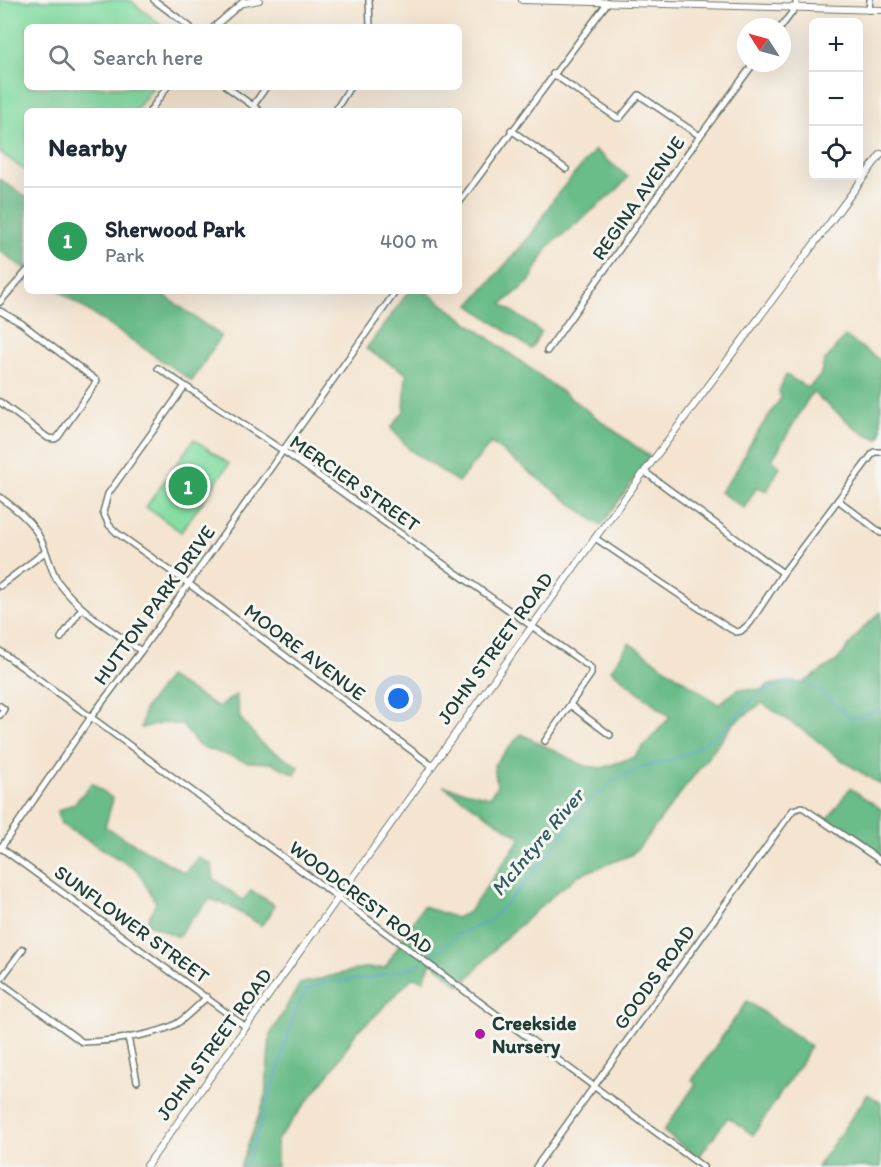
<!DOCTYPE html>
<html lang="en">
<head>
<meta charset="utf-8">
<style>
  :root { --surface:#fff; --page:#f2f2f3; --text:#1f2937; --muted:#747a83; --line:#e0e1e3; --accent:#0b8043 }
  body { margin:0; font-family:Itim,sans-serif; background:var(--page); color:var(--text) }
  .controls { position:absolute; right:18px; top:18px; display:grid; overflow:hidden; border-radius:9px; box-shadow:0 6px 24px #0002 }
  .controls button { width:54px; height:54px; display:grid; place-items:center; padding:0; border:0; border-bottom:2px solid var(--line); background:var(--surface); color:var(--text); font:30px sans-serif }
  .compass { position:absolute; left:737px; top:18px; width:54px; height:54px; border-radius:50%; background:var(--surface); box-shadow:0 6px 24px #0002; rotate:306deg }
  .you { position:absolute; left:399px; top:699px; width:21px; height:21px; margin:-15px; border:4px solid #fff; border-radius:50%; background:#1a73e8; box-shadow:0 0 0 9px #1a73e833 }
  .badge { display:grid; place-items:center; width:39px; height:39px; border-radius:50%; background:var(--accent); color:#fff; font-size:20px; font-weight:700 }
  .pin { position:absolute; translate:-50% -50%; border:3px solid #fff; box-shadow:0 2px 6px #0006 }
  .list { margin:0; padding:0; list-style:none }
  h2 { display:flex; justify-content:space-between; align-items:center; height:78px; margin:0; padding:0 24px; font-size:26px }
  h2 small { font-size:20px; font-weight:400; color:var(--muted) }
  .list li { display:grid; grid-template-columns:39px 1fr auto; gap:18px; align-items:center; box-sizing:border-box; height:108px; padding:0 24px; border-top:2px solid var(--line) }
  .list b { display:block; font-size:22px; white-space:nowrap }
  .list p { margin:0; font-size:20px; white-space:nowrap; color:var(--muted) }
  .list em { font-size:20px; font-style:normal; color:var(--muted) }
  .icon { flex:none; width:33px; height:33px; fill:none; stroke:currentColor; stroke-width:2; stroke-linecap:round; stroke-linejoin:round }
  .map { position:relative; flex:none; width:881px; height:1167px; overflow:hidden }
  .search { position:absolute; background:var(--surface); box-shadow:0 6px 24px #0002; left:24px; top:24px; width:438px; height:66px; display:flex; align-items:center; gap:15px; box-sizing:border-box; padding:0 21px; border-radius:9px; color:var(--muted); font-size:22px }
  .panel { position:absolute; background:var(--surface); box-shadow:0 6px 24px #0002; left:24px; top:108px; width:438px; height:186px; border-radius:9px }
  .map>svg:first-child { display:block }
  .green { fill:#84dda3; stroke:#528d6c; stroke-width:1.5 }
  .forest { fill:#6bbc89; stroke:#457c5e; stroke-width:1.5 }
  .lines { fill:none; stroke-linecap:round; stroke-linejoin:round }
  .stream { stroke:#57a2cf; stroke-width:1.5 }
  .minor-casing { stroke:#6a776b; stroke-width:8 }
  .major-casing { stroke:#6a776b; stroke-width:8 }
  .minor { stroke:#fff; stroke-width:5 }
  .major { stroke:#fff; stroke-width:6 }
  .poi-dot { fill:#b5179e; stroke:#f6f6f2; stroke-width:2 }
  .labels { text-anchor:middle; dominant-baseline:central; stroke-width:6; stroke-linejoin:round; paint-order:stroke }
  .street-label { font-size:20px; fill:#1f3d34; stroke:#f6f6f2 }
  .poi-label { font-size:20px; font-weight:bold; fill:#1f3d34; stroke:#f6f6f2; text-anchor:start }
  .water-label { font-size:21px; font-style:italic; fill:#305b62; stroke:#f6f6f2 }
</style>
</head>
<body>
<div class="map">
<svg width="881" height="1167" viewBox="0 0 881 1167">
  <rect width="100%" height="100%" fill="#f6f6f2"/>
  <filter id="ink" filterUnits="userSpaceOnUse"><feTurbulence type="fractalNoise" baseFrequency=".0167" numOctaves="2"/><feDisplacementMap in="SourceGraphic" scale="12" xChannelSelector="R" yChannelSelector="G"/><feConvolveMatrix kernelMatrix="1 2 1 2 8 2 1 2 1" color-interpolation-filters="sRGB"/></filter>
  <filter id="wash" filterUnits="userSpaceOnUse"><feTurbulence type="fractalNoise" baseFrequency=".008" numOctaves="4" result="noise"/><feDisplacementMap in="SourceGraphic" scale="24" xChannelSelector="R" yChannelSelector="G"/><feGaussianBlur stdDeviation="1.35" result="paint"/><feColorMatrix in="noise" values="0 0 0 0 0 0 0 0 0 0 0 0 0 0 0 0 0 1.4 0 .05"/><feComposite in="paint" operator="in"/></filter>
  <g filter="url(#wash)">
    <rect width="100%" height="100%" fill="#f4e4d0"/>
    <g class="green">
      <polygon points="0,0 26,0 29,2 31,0 130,0 163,27 27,27 27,87 153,87 135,111 27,111 27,172 0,152"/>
      <polygon points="194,439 229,464 181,532 146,507"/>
    </g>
    <g class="forest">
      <polygon points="595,150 628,177 618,189 548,247 529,282 502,304 541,332 531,349 470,305 531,235 555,197"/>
      <polygon points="0,179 27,198 27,270 0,251"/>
      <polygon points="59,291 158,291 221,336 192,381"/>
      <polygon points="409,291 425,291 650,457 601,526 491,443 458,482 410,450 391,428 404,411 406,373 366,349"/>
      <polygon points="845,336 881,361 881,435 878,439 858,430 812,392 772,460 780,467 767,491 757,487 744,508 720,492 736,471 753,439 781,398 779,391 786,375 808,388 820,376 824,362"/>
      <polygon points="881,612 881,785 838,758 813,737 762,703 734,723 641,845 631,855 579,875 556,893 501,942 461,986 431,962 424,980 412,978 374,1017 357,1031 335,1066 277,1140 277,1167 240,1167 265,1099 270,1035 300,984 363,968 385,968 423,906 456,918 469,912 521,838 443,786 490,797 497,786 494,765 521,734 585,766 602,768 634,757 670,717 611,670 629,643 718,704 739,689 762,690 768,685 788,682 803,683 838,660 862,629"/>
      <polygon points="168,677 218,707 236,695 240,718 262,744 299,767 295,774 271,763 247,762 199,746 182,725 164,723 141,728 144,710"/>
      <polygon points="92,783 113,799 105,827 185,873 198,857 212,865 214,879 243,900 251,891 272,903 274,906 268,918 261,925 229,906 210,899 185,926 179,937 146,923 156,903 137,870 61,824 58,811 75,803"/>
      <polygon points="850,788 881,809 881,853 879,856 827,820"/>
      <polygon points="747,1001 810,1046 805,1057 753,1135 728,1117 698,1158 663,1131 696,1084 692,1080"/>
      <polygon points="868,1094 881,1103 881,1167 817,1167"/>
    </g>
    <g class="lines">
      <g class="stream">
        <polyline points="426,960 457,935 489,921 523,886 590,800 615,780 643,767 677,758 694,750 725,728 753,699 765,691 788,682 803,683 820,691 849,717 857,718 881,708"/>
        <polyline points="245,1167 264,1114 295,1012 306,990 324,982 367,979 411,968 422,962"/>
      </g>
    </g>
  </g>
  <g filter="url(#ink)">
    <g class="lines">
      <defs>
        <g id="minor">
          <polyline points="154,0 190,27"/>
          <polyline points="369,0 370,27"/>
          <polyline points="869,10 870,0"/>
          <polyline points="214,27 244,1"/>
          <polyline points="781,27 796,7 796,0"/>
          <polyline points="553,74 617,118 620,118 639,95 700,136"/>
          <polyline points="227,87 260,111"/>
          <polyline points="253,106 266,87"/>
          <polyline points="150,111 167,87"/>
          <polyline points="335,111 350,87"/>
          <polyline points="511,130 566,169"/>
          <polyline points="459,203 608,2"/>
          <polyline points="0,302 27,271"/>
          <polyline points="0,311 21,323 97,381 58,437 55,439 48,438 0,402"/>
          <polyline points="547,351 700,136 754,63"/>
          <polyline points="158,368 282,450 591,668 591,674 545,741"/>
          <polyline points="185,386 108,494 103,512 109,525 117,533 189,584 431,765"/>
          <polyline points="645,472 783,573"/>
          <path d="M0 497C16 509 32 521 41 540 48 554 50 570 59 583 80 612 113 631 141 651"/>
          <polyline points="838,500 881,533"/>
          <polyline points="595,538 727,627 736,632 741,631 750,623 783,573 874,452 881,452"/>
          <polyline points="0,586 45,552"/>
          <polyline points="61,638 82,608"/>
          <polyline points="0,651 339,898 703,1167"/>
          <polyline points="570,705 610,735"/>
          <polyline points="0,706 4,709 0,715"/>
          <polyline points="0,847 246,1027"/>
          <polyline points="0,849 91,717 141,651 396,291"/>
          <polyline points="0,980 23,949"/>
          <path d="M0 982 82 1042C105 1042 161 1035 179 1022 189 1015 198 1005 207 997"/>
          <polyline points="128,1037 137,1081"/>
          <polyline points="536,1167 793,810 802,807 881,861"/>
        </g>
        <g id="major">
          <polyline points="522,0 881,10"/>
          <polyline points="244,3 259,0"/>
          <polyline points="146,1167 595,538 881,154"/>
        </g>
      </defs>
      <use href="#minor" class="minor-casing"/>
      <use href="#major" class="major-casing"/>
      <use href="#minor" class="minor"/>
      <use href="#major" class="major"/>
    </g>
  </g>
  <circle class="poi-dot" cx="480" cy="1034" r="6"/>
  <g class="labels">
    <g class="street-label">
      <text transform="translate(638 198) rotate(-55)">REGINA AVENUE</text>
      <text transform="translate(355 483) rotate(35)">MERCIER STREET</text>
      <text transform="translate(154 605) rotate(-54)">HUTTON PARK DRIVE</text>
      <text transform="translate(495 648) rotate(-54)">JOHN STREET ROAD</text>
      <text transform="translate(305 652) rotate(37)">MOORE AVENUE</text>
      <text transform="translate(361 897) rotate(37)">WOODCREST ROAD</text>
      <text transform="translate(132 924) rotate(36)">SUNFLOWER STREET</text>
      <text transform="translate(654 977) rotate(-54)">GOODS ROAD</text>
      <text transform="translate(214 1044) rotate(-54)">JOHN STREET ROAD</text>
    </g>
    <g class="poi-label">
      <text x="492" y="1023">Creekside<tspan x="492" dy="23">Nursery</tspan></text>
    </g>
    <g class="water-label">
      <text transform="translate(537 842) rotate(-50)">McIntyre River</text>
    </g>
  </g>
</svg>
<div class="controls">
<button>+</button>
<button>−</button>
<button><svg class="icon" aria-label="locate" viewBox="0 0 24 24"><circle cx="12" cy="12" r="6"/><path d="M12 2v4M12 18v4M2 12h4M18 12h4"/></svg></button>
</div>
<svg class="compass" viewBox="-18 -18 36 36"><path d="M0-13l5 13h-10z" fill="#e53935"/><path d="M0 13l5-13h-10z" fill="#747a83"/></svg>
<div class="you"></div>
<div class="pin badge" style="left:188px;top:486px;background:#2e9e5b">1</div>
<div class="search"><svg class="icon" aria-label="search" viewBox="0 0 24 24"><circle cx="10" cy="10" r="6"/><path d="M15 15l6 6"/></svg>Search here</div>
<section class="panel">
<h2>Nearby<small></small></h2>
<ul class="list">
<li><span class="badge" style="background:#2e9e5b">1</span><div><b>Sherwood Park</b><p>Park</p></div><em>400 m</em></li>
</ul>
</section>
</div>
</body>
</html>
